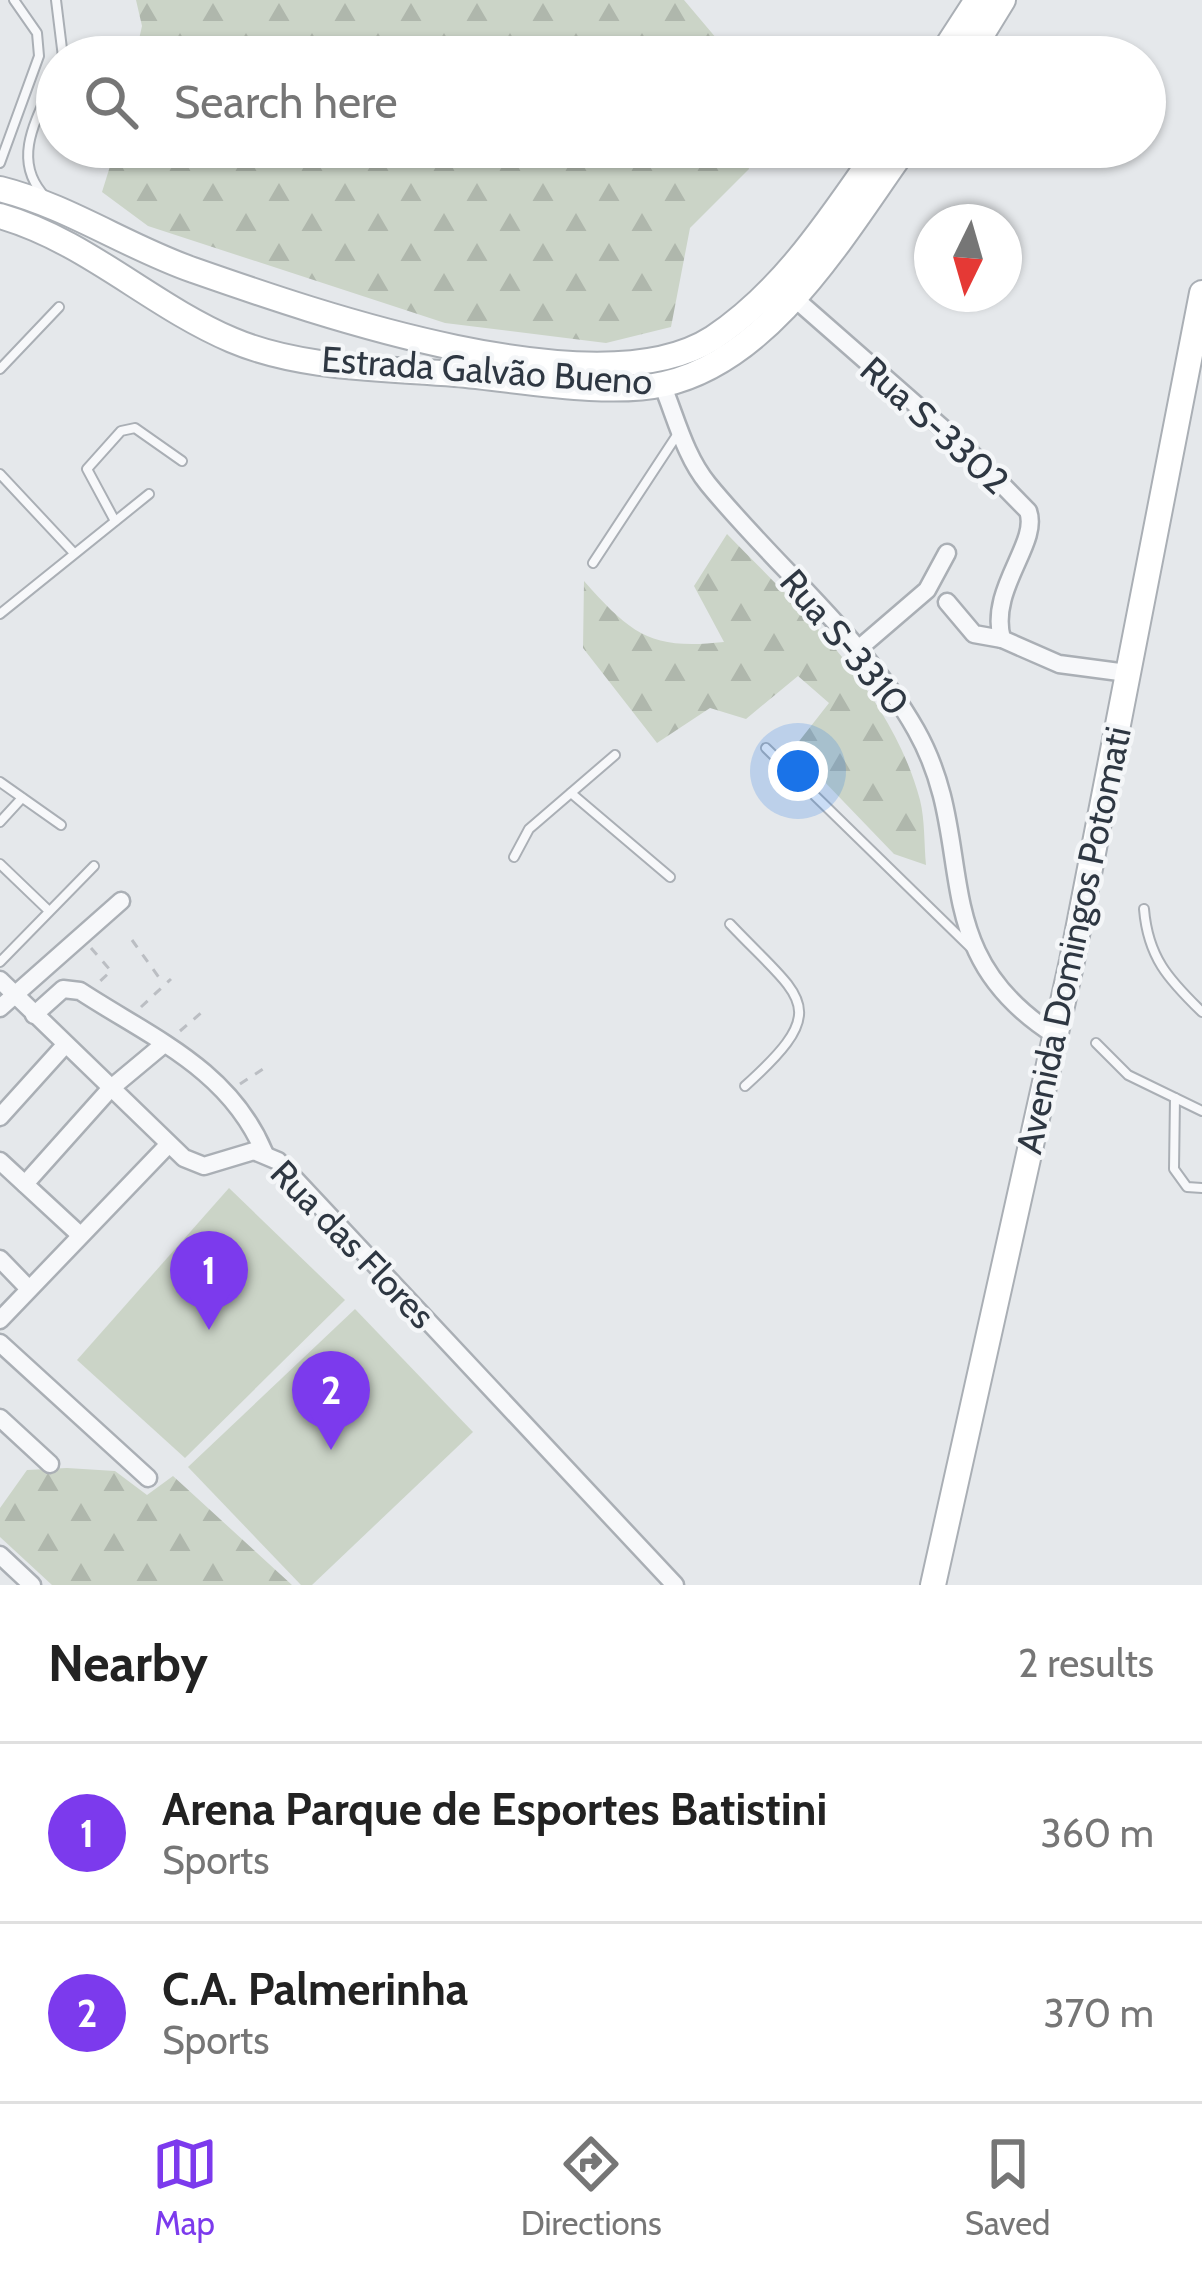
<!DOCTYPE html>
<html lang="en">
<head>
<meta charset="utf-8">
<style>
  :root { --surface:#fff; --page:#f2f2f2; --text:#222; --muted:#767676; --line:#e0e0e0; --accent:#7c3aed }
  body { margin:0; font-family:Cabin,sans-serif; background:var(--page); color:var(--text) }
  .compass { position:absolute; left:914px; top:204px; width:108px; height:108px; border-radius:50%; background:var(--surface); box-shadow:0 3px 9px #0004; rotate:185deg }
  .you { position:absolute; left:798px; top:771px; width:42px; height:42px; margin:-30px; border:9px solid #fff; border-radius:50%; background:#1a73e8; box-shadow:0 0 0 18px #1a73e833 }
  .badge { display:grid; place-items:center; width:78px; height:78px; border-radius:50%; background:var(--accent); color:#fff; font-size:39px; font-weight:700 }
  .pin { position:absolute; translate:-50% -99px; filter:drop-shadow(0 3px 6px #0008) }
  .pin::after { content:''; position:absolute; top:63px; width:42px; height:36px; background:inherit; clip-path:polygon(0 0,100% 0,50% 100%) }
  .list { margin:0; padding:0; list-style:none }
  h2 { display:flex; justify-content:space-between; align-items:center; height:156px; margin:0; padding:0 48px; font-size:51px }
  h2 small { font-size:39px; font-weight:400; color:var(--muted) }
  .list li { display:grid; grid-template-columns:78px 1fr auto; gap:36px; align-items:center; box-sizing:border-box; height:180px; padding:0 48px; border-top:3px solid var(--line) }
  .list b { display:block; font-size:45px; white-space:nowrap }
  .list p { margin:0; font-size:39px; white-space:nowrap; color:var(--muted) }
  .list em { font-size:39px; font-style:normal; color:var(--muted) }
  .icon { flex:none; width:66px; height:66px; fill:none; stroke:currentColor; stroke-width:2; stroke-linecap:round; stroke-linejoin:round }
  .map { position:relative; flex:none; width:1202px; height:1585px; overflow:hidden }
  .search { position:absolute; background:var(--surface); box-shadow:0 3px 9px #0004; left:36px; right:36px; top:36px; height:132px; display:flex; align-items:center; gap:30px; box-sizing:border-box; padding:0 42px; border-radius:66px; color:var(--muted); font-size:45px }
  .sheet { height:516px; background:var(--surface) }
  nav { display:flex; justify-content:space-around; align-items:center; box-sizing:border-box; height:168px; border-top:3px solid var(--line); background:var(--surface); font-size:33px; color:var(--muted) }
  nav a { display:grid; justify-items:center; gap:6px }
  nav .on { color:var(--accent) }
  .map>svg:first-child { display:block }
  .forest { fill:url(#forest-firs) }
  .garden { fill:#cbd4c7 }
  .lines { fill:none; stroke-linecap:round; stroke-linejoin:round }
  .lane-casing { stroke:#aaafb5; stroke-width:12 }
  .street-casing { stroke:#aaafb5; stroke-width:21 }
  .secondary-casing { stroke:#aaafb5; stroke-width:28 }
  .path { stroke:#bbbec3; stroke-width:3; stroke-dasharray:9 9; stroke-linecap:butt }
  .lane { stroke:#f7f8fa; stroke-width:8 }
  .street { stroke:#f7f8fa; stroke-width:16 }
  .secondary { stroke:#fff; stroke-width:24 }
  .labels { text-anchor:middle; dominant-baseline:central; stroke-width:9; stroke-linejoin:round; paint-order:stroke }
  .street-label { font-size:36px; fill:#2e3742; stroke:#f4f6f8 }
</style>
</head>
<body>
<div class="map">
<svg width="1202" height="1585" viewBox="0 0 1202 1585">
  <defs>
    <pattern id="forest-firs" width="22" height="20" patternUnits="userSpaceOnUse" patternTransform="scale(3)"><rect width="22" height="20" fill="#cbd4c7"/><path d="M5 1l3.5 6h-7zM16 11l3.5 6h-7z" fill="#afb7ac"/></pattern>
  </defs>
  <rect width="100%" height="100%" fill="#e5e8eb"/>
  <g class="forest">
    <polygon points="136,0 684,0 722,45 724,57 135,57 142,26"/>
    <polygon points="116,147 744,147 749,169 690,228 671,327 606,343 445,323 148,226 102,192"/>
    <path d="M727 534C802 611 891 692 920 800 925 820 924 844 926 865L894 854 793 749 829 703 798 676 746 719 710 708 657 743 583 648 584 581C632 635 651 650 724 642L694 586Z"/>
    <polygon points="67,1468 115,1471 147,1495 173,1476 292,1585 52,1585 0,1537 0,1508 27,1470"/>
  </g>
  <g class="garden">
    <polygon points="229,1188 345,1300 185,1458 77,1360"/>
    <polygon points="355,1309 473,1432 312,1585 301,1585 188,1467"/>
  </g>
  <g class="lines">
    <defs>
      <g id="lane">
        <polyline points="56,0 63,57"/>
        <polyline points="0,163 39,56 37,33 14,0"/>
        <path d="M42 193C10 155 41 112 57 73"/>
        <polyline points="0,369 59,307"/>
        <polyline points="0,474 73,552"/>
        <polyline points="115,521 87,469 121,431 135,428 182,461"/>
        <polyline points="593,563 679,432"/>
        <polyline points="0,614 149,494"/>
        <polyline points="766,748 971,948"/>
        <polyline points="0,782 61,825"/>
        <polyline points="571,793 670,877"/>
        <polyline points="0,822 22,798"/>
        <polyline points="514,857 529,829 615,755"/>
        <polyline points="0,864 48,910"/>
        <path d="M1144 909C1148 957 1168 979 1202 1012"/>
        <path d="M730 924C802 1000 834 1006 745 1086"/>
        <polyline points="0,962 94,866"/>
        <polyline points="1096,1043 1128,1075 1202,1111"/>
        <polyline points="1175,1098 1174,1169 1187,1187 1202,1188"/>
      </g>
      <g id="street">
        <path d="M792 296 971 453 1028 511C1040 543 988 589 1002 639"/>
        <path d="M662 384C676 418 685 456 708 484 775 566 864 638 916 730 981 845 920 950 1056 1036"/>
        <polyline points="947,602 974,634 1002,639 1059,664 1127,673"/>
        <polyline points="856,651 927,590 947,553"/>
        <polyline points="0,980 184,1158 204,1166 254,1151 278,1161 675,1585"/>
        <polyline points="0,1008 121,901"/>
        <path d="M34 1015 63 989 80 991C152 1038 229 1069 264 1152"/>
        <polyline points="0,1117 65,1045"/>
        <polyline points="0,1161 80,1235"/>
        <polyline points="25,1184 110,1089 164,1044"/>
        <polyline points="0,1259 29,1289"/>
        <polyline points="0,1320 168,1145"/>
        <polyline points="0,1343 148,1478"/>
        <polyline points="0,1418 50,1464"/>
        <polyline points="0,1555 32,1585"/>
      </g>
      <g id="secondary">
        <polyline points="940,57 977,0"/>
        <polyline points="968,57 1003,0"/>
        <path d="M0 189C68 206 127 247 193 270 313 312 598 412 713 338 784 291 832 216 880 147"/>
        <path d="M0 216C87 241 150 305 232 340 300 369 382 368 455 374 517 379 605 397 664 384 773 360 846 230 906 147"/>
        <polyline points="933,1585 1072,961 1202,293"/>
      </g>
    </defs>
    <use href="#lane" class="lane-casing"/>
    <use href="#street" class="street-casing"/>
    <use href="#secondary" class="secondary-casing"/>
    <g class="path">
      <polyline points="132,940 163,983"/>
      <polyline points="91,948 111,971 96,985"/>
      <polyline points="141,1007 171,979"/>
      <polyline points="180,1031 201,1013"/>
      <polyline points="240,1084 263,1069"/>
    </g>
    <use href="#lane" class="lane"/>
    <use href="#street" class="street"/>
    <use href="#secondary" class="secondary"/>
  </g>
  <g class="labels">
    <g class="street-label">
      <text transform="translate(487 370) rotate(4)">Estrada Galvão Bueno</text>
      <text transform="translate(935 425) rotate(42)">Rua S-3302</text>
      <text transform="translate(845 642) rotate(50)">Rua S-3310</text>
      <text transform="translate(1073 940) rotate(-78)">Avenida Domingos Potomati</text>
      <text transform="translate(353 1244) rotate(46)">Rua das Flores</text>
    </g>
  </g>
</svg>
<svg class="compass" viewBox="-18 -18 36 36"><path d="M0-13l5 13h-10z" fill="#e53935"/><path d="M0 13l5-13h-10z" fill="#767676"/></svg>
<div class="you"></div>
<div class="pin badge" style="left:209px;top:1330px">1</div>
<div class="pin badge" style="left:331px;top:1450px">2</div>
<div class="search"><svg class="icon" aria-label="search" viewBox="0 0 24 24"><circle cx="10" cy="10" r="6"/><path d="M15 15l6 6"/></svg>Search here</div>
</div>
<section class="sheet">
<h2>Nearby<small>2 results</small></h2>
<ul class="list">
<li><span class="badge">1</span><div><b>Arena Parque de Esportes Batistini</b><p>Sports</p></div><em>360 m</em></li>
<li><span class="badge">2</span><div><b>C.A. Palmerinha</b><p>Sports</p></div><em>370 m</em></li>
</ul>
</section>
<nav>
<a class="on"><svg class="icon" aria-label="map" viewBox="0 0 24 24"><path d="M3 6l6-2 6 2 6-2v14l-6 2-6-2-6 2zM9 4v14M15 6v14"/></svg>Map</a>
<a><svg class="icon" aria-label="directions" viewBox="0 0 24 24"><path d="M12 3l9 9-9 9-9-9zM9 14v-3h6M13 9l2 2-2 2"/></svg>Directions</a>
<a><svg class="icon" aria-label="saved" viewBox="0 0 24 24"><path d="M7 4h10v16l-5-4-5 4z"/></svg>Saved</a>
</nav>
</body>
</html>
